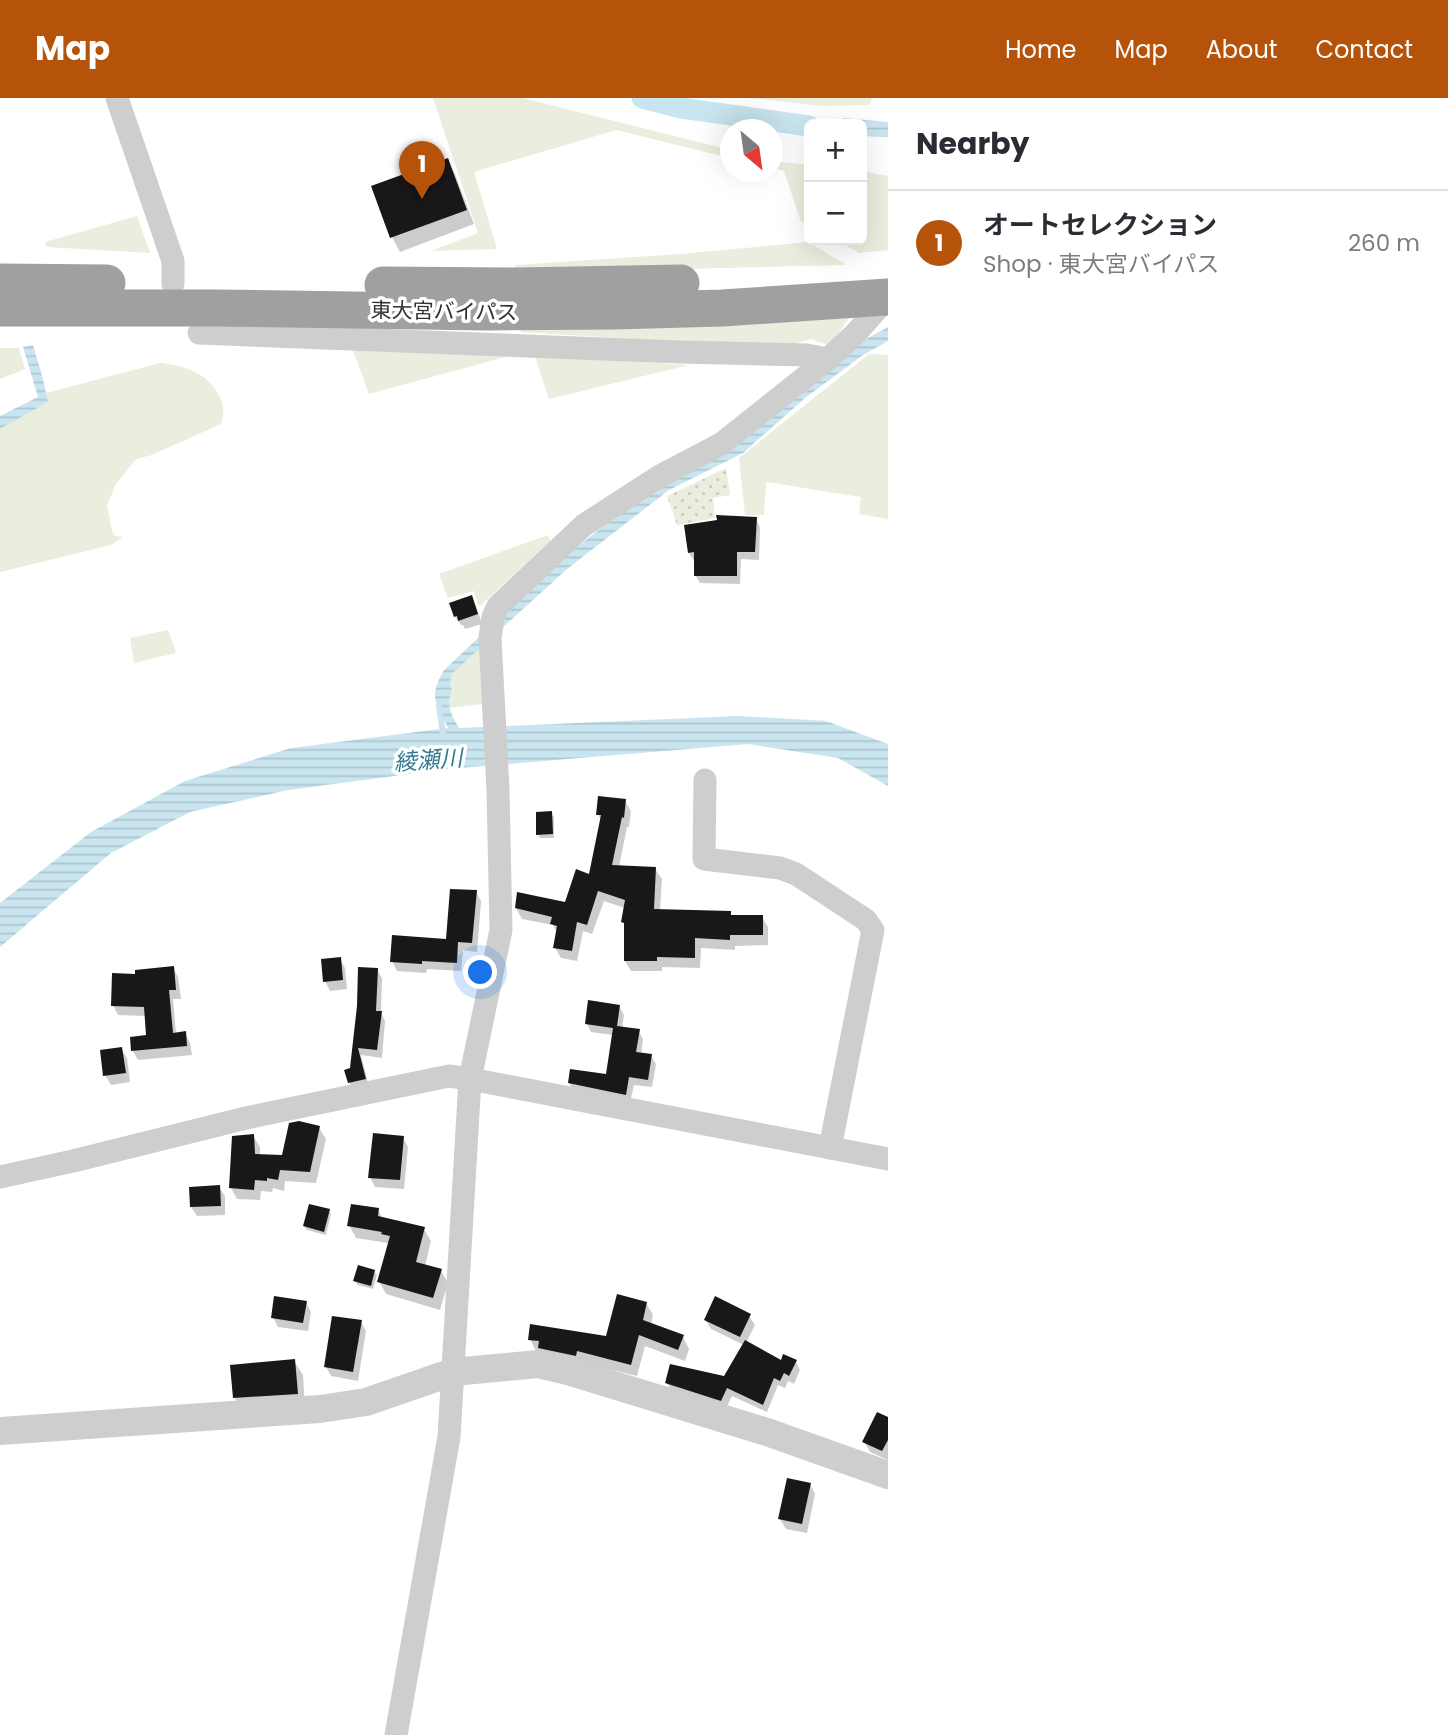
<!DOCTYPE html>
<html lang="en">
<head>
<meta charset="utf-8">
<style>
  :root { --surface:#fff; --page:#f7f7f7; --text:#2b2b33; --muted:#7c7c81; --line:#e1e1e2; --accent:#b45309 }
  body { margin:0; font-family:Poppins,"Noto Sans JP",sans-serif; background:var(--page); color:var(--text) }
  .controls { position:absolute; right:21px; top:21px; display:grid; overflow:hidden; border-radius:10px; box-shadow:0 7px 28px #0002 }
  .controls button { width:63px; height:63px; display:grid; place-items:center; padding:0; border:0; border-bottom:2px solid var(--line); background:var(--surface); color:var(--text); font:35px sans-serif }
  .compass { position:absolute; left:720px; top:21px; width:63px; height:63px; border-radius:50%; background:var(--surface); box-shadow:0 7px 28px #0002; rotate:151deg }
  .you { position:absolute; left:481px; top:875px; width:24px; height:24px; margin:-18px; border:5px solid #fff; border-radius:50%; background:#1a73e8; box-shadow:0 0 0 10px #1a73e833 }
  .badge { display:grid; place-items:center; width:46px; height:46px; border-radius:50%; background:var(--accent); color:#fff; font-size:23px; font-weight:700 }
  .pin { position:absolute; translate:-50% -58px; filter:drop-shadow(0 2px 4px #0008) }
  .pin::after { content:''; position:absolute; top:37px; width:24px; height:21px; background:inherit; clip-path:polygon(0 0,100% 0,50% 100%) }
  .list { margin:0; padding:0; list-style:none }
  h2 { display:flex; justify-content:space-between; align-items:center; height:91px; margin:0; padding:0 28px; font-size:30px }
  h2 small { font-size:23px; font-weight:400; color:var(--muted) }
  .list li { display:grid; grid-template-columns:46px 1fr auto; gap:21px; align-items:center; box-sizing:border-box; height:105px; padding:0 28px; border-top:2px solid var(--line) }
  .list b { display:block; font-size:26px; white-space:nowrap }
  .list p { margin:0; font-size:23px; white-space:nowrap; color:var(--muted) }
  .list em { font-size:23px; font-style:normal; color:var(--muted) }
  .map { position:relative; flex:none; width:888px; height:1637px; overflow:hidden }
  header { display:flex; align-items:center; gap:42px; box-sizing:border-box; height:98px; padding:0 35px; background:var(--accent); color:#fff }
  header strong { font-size:33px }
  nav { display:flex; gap:38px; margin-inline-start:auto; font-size:24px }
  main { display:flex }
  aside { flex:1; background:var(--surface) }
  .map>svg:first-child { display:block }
  .grass { fill:#e9eede }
  .garden { fill:url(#garden-dots) }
  .water { fill:url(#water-rules) }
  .shadow { fill:#0003 }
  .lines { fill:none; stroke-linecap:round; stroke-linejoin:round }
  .stream { stroke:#c9e5ef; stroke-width:6 }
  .canal { stroke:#c9e5ef; stroke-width:21 }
  .building { fill:#181818 }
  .minor { stroke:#cecece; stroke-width:23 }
  .tertiary { stroke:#cecece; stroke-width:28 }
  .trunk { stroke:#a0a0a0; stroke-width:37 }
  .labels { text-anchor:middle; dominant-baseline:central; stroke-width:7; stroke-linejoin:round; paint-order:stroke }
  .street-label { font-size:21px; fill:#313131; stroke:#fff }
  .water-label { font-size:23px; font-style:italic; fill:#357b93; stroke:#fff }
</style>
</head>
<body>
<header>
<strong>Map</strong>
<nav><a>Home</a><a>Map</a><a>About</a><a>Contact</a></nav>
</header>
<main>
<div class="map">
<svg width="888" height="1637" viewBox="0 0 888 1637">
  <defs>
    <pattern id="garden-dots" width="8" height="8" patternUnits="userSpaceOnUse" patternTransform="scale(1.75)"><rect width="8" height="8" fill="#e9eede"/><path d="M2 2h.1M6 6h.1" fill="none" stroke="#c8cdbf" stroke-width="1.8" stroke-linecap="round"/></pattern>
    <pattern id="water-rules" width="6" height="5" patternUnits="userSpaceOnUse" patternTransform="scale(1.75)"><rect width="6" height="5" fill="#c9e5ef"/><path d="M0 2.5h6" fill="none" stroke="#adc5cd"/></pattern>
  </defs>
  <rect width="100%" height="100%" fill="#fff"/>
  <g class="grass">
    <polygon points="433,0 523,0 730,52 730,60 616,32 474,74 497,151 431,153 478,135"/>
    <polygon points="752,0 872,0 870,7 821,8"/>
    <polygon points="773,63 809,67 809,127 801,124 784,73 773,70"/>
    <polygon points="862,73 888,78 888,152 859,155 837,142 862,142"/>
    <polygon points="137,118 150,155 46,149 45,144"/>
    <polygon points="808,144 847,167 515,175 515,167 680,156"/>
    <polygon points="849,220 830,248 811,241 780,250 521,234 521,227 693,229"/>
    <polygon points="0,250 19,250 25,271 0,281"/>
    <polygon points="353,252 516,256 369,296"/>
    <polygon points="869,256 888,257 888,421 859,416 861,399 766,384 764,417 745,417 739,360"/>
    <polygon points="535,258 689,267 549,301"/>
    <path d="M160 265C184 268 204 273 217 294 224 306 225 313 221 326L152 357 136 361 116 386 107 407 112 433 115 438 123 439 111 447 0 474V331L47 304 46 295Z"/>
    <polygon points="548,437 550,443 481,507 478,507 474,493 448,500 439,476"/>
    <polygon points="168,532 176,555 134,565 130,540"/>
    <polygon points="482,549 483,606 448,610 449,599 452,593 450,584 452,576"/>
  </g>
  <polygon class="garden" points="726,370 730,397 713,400 715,420 677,427 667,398"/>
  <g class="water">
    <polygon points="843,20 888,24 888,39 862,38 862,26 844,26"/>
    <path d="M888 229V243L863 257 805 300 743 355 669 392 567 471 452 576 450 584 452 593C445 608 452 617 459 630L738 618 826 623 888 646V688L838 660 748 646 448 671 288 692 190 714 111 755 0 849V805L91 734 185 683 291 650 448 630C436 604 428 600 444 572L560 463 649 391 868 240Z"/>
    <polygon points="33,247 43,281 48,304 0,331 0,318 38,299 23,249"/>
  </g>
  <g class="shadow">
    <polygon points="447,62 455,76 474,126 400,154 392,139 373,89"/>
    <polygon points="756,421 760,429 759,462 741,461 740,486 700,485 695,477 696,463 694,463 689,455"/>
    <polygon points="471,499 476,508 482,526 465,531 463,527 461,527 455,518"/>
    <polygon points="625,703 631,713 629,729 627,729 619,769 655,771 662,781 660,813 730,815 732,819 762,819 768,829 768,847 735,848 735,852 701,850 700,870 662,869 662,873 631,873 625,863 626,829 623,824 625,810 604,803 592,836 583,833 577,863 561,860 555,850 558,836 553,827 522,821 516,810 566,806 590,778 601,723 598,716"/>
    <polygon points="551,715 554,719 554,740 540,740 538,736"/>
    <polygon points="476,794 481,803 477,854 463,852 461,873 427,871 426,875 397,873 392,863 448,842"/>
    <polygon points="340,861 345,870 347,891 330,893 325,883"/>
    <polygon points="173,870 178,879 181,901 173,901 176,936 185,935 190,945 192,957 138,962 133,953 148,939 146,918 118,917 113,907 137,878"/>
    <polygon points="377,872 382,880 381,915 385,923 382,960 361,957 369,989 354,992 349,984"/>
    <polygon points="619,908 624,917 622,930 638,932 643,941 641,957 651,958 656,966 652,989 634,987 630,1004 574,993 569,985 607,978 613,937 591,934 587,926"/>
    <polygon points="121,951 127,960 130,984 111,987 105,977"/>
    <polygon points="319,1030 326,1041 316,1085 285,1083 284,1093 273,1090 272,1094 261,1093 260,1102 237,1101 231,1090 253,1038 260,1049 260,1058 283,1059"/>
    <polygon points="403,1040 408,1049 404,1091 375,1089 370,1079"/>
    <polygon points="219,1089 225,1098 225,1117 197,1118 191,1109"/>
    <polygon points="329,1112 331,1116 326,1137 307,1132 304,1128"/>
    <polygon points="378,1112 383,1121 424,1131 431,1143 425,1168 441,1173 448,1185 440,1212 386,1196 379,1183 388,1145 356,1140 349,1127"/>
    <polygon points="374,1173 377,1177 373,1191 358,1187 355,1183"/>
    <polygon points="306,1204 311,1214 308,1233 278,1229 273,1219"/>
    <polygon points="646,1205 653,1217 651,1227 683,1239 689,1251 685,1263 645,1248 637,1278 536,1253 530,1241 607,1240"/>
    <polygon points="749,1218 755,1227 746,1245 782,1264 796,1264 800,1272 794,1286 788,1283 785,1290 778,1287 767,1314 732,1298 726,1310 672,1294 667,1285 725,1280 744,1247 711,1231 705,1221"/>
    <polygon points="361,1224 366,1233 358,1283 331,1278 326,1269"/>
    <polygon points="294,1263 303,1277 305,1310 243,1314 235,1300"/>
    <polygon points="888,1321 888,1362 870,1354 864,1343"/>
    <polygon points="810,1386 815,1396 807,1435 786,1431 780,1421"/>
  </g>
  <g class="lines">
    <polyline class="stream" points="439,608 443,636"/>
    <polyline class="canal" points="642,0 681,10 809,28"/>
  </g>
  <g class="building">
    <polygon points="448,60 467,112 390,140 371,88"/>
    <polygon points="716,417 757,419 755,454 737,454 737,478 694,478 694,454 688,455 684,427 717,422"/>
    <polygon points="472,497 478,516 458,523 457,518 454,519 449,505"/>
    <polygon points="598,698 626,701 624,720 622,719 612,767 656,769 654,811 731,813 731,817 763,817 763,837 730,837 730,842 695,840 695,860 657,859 657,863 624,863 624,825 621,824 625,802 598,793 587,827 577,824 572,853 553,850 557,828 550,826 552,819 515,810 517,794 565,804 576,771 589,776 601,717 596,717"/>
    <polygon points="552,713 553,736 536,737 536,714"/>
    <polygon points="450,791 477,792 472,845 458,844 457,865 422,863 422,866 390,864 392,837 446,841"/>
    <polygon points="341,859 343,882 323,884 321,861"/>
    <polygon points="174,868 176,892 169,892 173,935 186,933 187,948 131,953 130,939 146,937 144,909 111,908 112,875 135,876 135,872"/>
    <polygon points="358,869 378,870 376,913 382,913 377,952 358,950 366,981 348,985 344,972 350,970 357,908"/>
    <polygon points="588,902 620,907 617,928 640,931 636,954 652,956 648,982 629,979 626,997 568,985 570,971 606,976 613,930 585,926"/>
    <polygon points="122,949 126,975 103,978 100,952"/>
    <polygon points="299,1023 320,1028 310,1074 280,1072 278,1082 267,1080 267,1083 255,1082 254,1092 229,1090 232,1038 254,1036 255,1056 282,1057 289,1025"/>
    <polygon points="373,1035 404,1038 400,1082 368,1080"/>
    <polygon points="220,1087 221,1108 190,1109 189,1089"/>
    <polygon points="309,1106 330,1111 324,1134 303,1128"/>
    <polygon points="351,1106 379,1110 378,1118 425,1129 416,1164 442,1171 433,1200 377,1184 390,1138 381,1136 382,1134 347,1128"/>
    <polygon points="358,1167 375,1172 371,1188 353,1183"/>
    <polygon points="617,1196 647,1204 643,1222 684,1237 678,1252 639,1237 631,1267 577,1253 576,1258 538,1250 539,1243 528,1242 530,1226 606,1238"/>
    <polygon points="274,1198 307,1203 303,1225 271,1220"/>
    <polygon points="715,1198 751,1216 740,1239 704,1222"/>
    <polygon points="332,1218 362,1222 353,1274 324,1269"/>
    <polygon points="745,1242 781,1262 783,1256 797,1262 789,1278 784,1275 780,1283 774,1280 763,1307 727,1290 721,1303 665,1285 670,1266 724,1278"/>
    <polygon points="295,1261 298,1296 233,1300 230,1267"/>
    <polygon points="877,1314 888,1319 888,1342 882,1353 862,1344"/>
    <polygon points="787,1380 811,1385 802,1426 778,1421"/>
  </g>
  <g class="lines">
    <g class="minor">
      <polyline points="117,0 173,163 173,186"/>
      <polyline points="199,235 679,254 807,257 828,261"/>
      <polyline points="705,682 704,761 780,770 796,776 866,822 873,832 830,1050"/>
      <polyline points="0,1079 73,1063 246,1020 449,978 470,981 888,1061"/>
      <polyline points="396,1637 449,1339 470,981 501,832 498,692 490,540 493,519 498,508 584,427 660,378 721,346 828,261 855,236 888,199"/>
    </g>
    <polyline class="tertiary" points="0,1333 320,1311 366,1304 453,1274 538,1266 568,1273 767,1334 888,1377"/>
    <g class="trunk">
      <polyline points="0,184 107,185"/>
      <polyline points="383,187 520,188 681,185"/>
      <polyline points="0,210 218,210 486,214 614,213 722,210 888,199"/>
    </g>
  </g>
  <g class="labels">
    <g class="street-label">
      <text transform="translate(444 213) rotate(1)">東大宮バイパス</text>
    </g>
    <g class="water-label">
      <text transform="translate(428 662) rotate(-4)">綾瀬川</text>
    </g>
  </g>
</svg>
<div class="controls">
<button>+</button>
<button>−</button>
</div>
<svg class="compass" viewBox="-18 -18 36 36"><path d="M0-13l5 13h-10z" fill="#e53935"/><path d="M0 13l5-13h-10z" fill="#7c7c81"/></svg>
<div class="you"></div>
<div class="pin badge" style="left:422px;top:101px">1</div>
</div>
<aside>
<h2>Nearby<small></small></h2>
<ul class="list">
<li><span class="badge">1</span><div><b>オートセレクション</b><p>Shop · 東大宮バイパス</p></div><em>260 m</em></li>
</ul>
</aside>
</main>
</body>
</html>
